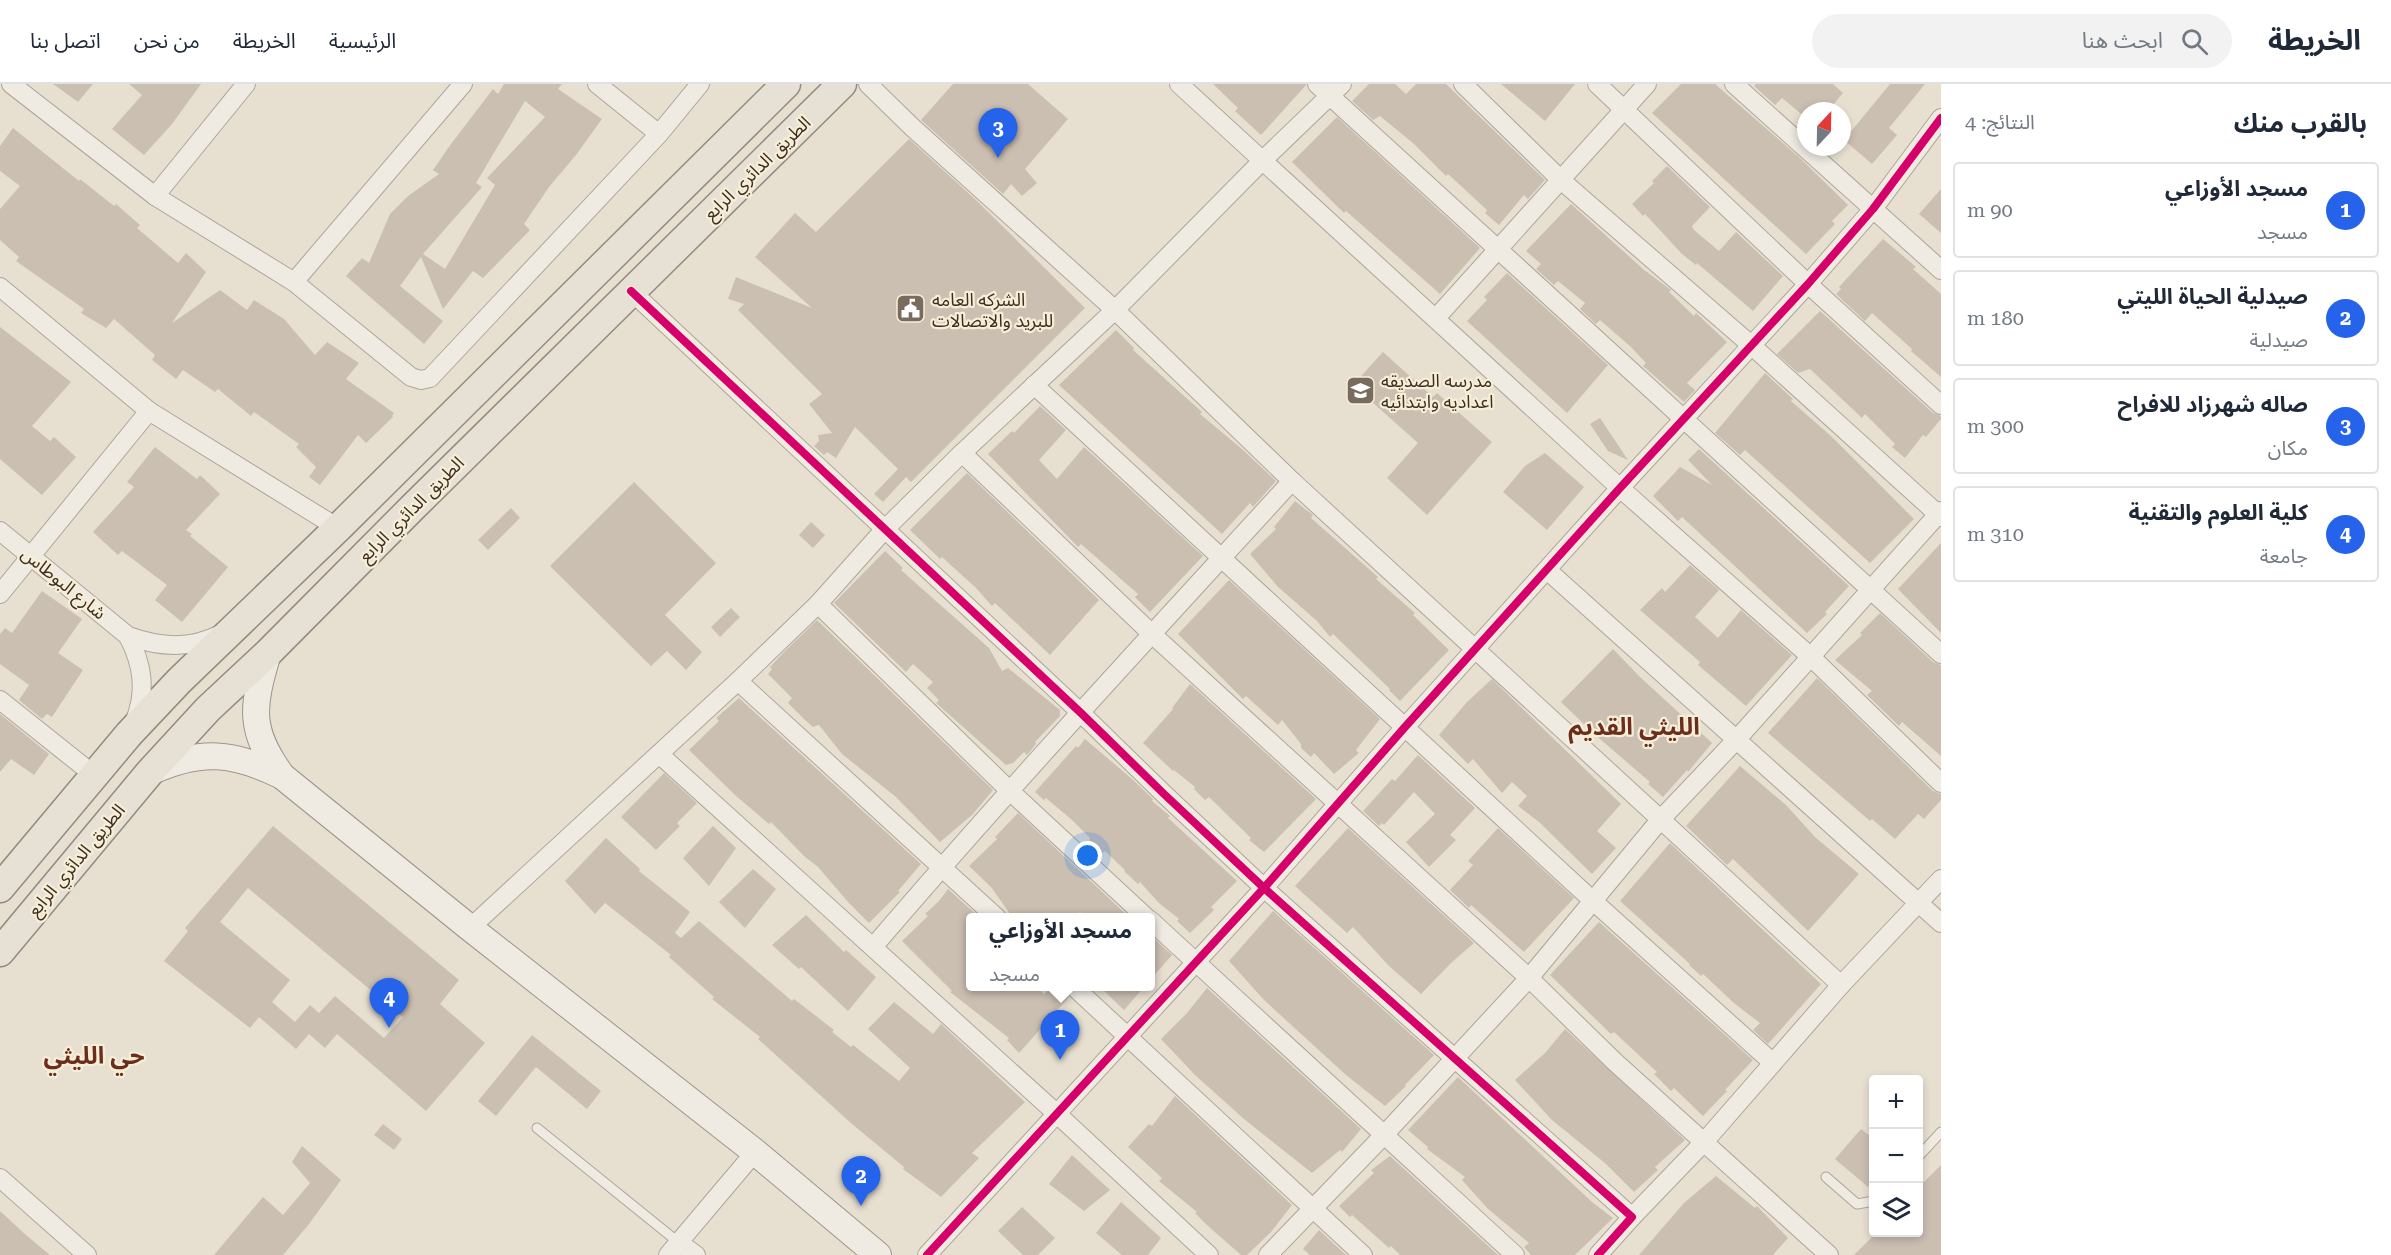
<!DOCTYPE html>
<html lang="ar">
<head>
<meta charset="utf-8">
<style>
  :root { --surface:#fff; --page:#f2f2f3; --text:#1f2937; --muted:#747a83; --line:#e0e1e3; --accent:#2563eb }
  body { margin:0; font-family:"Roboto Serif","Noto Sans Arabic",serif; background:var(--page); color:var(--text); direction:rtl }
  .controls { position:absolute; right:18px; bottom:18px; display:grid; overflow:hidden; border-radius:6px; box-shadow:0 3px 9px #0003 }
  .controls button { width:54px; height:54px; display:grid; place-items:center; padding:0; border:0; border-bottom:2px solid var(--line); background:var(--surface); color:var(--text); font:30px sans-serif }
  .compass { position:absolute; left:1797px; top:18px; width:54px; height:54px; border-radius:50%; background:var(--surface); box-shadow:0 3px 9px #0003; rotate:22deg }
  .you { position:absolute; left:1088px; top:772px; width:21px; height:21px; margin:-15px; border:4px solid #fff; border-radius:50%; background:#1a73e8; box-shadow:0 0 0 9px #1a73e833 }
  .badge { display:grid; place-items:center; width:39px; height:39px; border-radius:50%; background:var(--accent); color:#fff; font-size:20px; font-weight:700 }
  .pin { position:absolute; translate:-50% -50px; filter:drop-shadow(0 2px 3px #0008) }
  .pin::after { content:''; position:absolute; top:32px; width:21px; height:18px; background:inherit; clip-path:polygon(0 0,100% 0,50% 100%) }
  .popup { position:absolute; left:966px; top:829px; width:189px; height:78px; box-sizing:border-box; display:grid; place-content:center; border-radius:6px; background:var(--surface); filter:drop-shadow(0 2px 4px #0005); font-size:20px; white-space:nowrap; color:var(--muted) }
  .popup b { font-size:22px; color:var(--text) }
  .popup::after { content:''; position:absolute; left:50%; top:100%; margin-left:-12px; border:12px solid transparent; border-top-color:var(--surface) }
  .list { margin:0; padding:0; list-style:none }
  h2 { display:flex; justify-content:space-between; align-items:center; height:78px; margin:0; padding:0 24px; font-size:26px }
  h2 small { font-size:20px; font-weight:400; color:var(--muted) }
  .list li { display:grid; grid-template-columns:39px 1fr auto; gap:18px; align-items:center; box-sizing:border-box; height:96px; margin:0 12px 12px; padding:0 12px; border:2px solid var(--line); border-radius:6px }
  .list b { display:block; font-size:22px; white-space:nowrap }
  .list p { margin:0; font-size:20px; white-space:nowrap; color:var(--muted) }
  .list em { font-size:20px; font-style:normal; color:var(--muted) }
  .icon { flex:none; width:33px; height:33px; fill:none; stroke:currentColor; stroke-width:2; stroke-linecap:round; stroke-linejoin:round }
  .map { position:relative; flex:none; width:1941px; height:1171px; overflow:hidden; direction:ltr }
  header { display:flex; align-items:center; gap:36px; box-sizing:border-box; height:84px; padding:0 30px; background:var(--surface); border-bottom:2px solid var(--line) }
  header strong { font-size:28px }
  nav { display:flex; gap:33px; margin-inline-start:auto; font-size:21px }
  .search { width:420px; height:54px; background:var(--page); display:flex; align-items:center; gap:15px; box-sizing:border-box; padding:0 21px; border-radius:33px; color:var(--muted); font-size:22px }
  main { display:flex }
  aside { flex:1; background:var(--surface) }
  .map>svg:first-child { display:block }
  .building { fill:#cbbfb2; fill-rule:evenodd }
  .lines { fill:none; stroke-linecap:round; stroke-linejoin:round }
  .lane-casing { stroke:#ada599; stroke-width:11 }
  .street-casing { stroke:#ada599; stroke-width:20 }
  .secondary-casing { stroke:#9c958a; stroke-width:28 }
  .primary-casing { stroke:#928b80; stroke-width:31 }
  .lane { stroke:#efebe3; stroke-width:9 }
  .street { stroke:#efebe3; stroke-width:18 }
  .secondary { stroke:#efebe3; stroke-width:26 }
  .primary { stroke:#e6e1d4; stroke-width:28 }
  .cycleway-casing { stroke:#f7eed8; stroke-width:11 }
  .cycleway { stroke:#d6006c; stroke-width:8 }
  .labels { text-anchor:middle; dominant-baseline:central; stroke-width:4.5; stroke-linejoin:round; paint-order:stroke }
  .street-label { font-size:18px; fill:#3d2e20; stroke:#f7eed8 }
  .poi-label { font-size:18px; fill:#3d2e20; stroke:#f7eed8; text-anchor:start }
  .district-label { font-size:24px; font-weight:bold; fill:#6b2e1e; stroke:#f7eed8 }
</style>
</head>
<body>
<header>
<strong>الخريطة</strong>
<div class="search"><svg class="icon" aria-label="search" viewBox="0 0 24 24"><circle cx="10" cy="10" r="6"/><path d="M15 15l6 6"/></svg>ابحث هنا</div>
<nav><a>الرئيسية</a><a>الخريطة</a><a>من نحن</a><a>اتصل بنا</a></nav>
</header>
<main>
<aside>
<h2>بالقرب منك<small>النتائج: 4</small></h2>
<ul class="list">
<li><span class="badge">1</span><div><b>مسجد الأوزاعي</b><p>مسجد</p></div><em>90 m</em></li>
<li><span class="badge">2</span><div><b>صيدلية الحياة الليتي</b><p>صيدلية</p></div><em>180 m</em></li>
<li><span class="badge">3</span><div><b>صاله شهرزاد للافراح</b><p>مكان</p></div><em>300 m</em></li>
<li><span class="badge">4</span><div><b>كلية العلوم والتقنية</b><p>جامعة</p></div><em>310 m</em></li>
</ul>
</aside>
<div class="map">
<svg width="1941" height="1171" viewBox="0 0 1941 1171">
  <rect width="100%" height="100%" fill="#e7e0d1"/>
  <g class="building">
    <polygon points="53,0 93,0 78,18"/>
    <polygon points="129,0 201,0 172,40 144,71 112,45 142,11"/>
    <path d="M504 0H562L558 5 602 35 576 71 549 103 524 140 530 146 483 194 473 187 443 225 421 173 400 202 443 237 424 260 346 192 362 174 369 179 390 130 408 112 439 90 433 86 451 60 493 5 498 10ZM525 17 545 33 487 94 495 101 445 185 423 170 482 103 476 99Z"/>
    <polygon points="953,0 1028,0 1068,35 1025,85 1037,99 1022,112 1011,100 1003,110 921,36"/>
    <polygon points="1213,0 1306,0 1306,1 1261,51 1235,27 1238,24"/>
    <polygon points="1369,0 1395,0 1406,10 1416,0 1446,0 1545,96 1528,115 1524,111 1499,141 1485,129 1487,126 1448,90 1446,92 1414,60 1380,32 1373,36 1352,17"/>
    <polygon points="1501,0 1575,0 1545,37"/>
    <polygon points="1681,0 1715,0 1799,73 1848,121 1832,137 1835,140 1806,170 1652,29"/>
    <polygon points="1756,0 1833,0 1843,9 1828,27 1806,27 1806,34 1782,14 1775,21 1754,2"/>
    <polygon points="1890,0 1925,0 1889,44 1897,51 1872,80 1844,56"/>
    <polygon points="1337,33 1480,164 1440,210 1346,127 1344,129 1292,78"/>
    <polygon points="13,44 79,97 80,95 114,122 116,120 140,141 137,144 178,179 186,169 206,188 172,239 220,206 247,226 254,216 284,235 315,271 327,258 359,279 346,295 394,329 392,332 393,333 366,359 358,351 320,401 309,393 316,383 296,363 299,360 254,328 251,332 218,305 215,308 183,286 176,295 152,276 155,271 114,235 106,244 81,229 84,225 16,177 19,173 0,156 0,125 20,102 0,87 0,62"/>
    <polygon points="909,55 976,116 1085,224 911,398 906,393 883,418 874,410 898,385 855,343 836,374 827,368 824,371 814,362 819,357 818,351 832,349 809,320 822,310 738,226 744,220 728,215 736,193 812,224 755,173 795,129 816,148"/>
    <polygon points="1667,82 1710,123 1692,142 1694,146 1719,167 1736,148 1783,192 1753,227 1697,179 1696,181 1682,170 1645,130 1643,132 1632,120 1654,99 1652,97"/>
    <polygon points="1941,105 1941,149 1919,130"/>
    <polygon points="1571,120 1643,185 1671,206 1669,208 1694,232 1696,229 1727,258 1687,299 1695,306 1684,318 1643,282 1646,279 1631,263 1600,236 1596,240 1580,225 1585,219 1558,197 1554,201 1536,185 1541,180 1526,167"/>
    <polygon points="1883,155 1916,183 1913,185 1941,210 1941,293 1911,267 1912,265 1872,229 1865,237 1836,210 1841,205 1839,203"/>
    <polygon points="1507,189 1608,281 1567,329 1467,237 1487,216 1484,213"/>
    <polygon points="1820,227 1933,329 1941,332 1941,335 1926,353 1923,351 1905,374 1892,363 1895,360 1865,330 1862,334 1810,285 1798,289 1777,270"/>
    <polygon points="0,243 71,298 32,342 50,357 54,353 76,373 42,411 0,375"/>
    <polygon points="1116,246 1134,264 1133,266 1202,328 1200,330 1243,366 1276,397 1253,423 1250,419 1222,450 1059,301"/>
    <polygon points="1383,268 1433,313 1437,309 1492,358 1427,431 1387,394 1418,359 1353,301"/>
    <polygon points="1765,289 1793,315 1791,317 1832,353 1914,435 1870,479 1745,366 1740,371 1715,349"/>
    <polygon points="1040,322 1066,346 1039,376 1057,395 1084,363 1203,472 1150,528 1135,513 1138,510 1081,460 1078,463 988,370 1012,347 1014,349"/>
    <polygon points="1600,334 1628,376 1608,367 1590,340"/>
    <polygon points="155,363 197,395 200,391 220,410 186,446 192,450 190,452 228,483 182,538 155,516 167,501 122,467 118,471 93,448 134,403 127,398"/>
    <polygon points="1699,365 1849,502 1825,528 1827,530 1807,549 1682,433 1678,437 1653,412 1680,383 1712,401 1688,376"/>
    <polygon points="1545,369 1584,403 1547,446 1503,408 1525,382"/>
    <polygon points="967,389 1099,516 1050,571 995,519 992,522 976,504 942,473 940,475 910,446"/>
    <polygon points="634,398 716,479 665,531 702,568 686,586 667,567 651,582 550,482"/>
    <polygon points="1295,417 1313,431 1311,434 1378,493 1376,495 1415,529 1413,531 1449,566 1400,617 1389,606 1390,605 1333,550 1330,553 1317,537 1278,503 1250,470 1276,445 1274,443"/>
    <polygon points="511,424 520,434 488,466 478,456"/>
    <polygon points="811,438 825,451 813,464 799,451"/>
    <polygon points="1941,459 1941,549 1898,505"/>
    <polygon points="885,467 903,484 901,486 989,564 1002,587 1008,584 1060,626 1060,632 1035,658 1036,660 1027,671 1024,668 1013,679 1006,681 936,619 939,616 927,604 933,598 913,580 906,588 834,519"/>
    <polygon points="1690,481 1719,506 1695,533 1718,554 1741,526 1792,571 1746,622 1698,581 1700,578 1640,526 1662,504 1665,508"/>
    <polygon points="1229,496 1380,635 1356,666 1359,669 1334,690 1314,669 1311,673 1301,664 1301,660 1282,636 1278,641 1246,612 1243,615 1178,550"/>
    <polygon points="42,507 82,535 58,569 83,586 52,633 47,630 42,635 19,616 29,601 0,580 0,550 5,544 12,549"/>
    <polygon points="731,524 740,533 720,553 711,543"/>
    <polygon points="1880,529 1933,578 1941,581 1941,672 1902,638 1899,642 1867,611 1872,607 1835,576 1862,551 1860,549"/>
    <polygon points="817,536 993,706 972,731 940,758 896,713 842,670 819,641 813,643 804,635 788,619 792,614 768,590 772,585 770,583 784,568"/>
    <polygon points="1613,565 1640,593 1712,659 1688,688 1687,686 1663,713 1648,700 1650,698 1593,649 1561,618"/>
    <polygon points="1817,594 1933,707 1941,710 1941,716 1924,735 1918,730 1895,755 1872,735 1870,737 1768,649"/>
    <polygon points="1492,595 1621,720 1597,747 1616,764 1592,790 1539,738 1518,722 1527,712 1512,698 1502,709 1473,675 1468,680 1439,651 1467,618"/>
    <polygon points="1190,600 1316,715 1264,768 1249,756 1251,754 1209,713 1205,716 1194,705 1195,703 1174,686 1173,687 1143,659 1173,625 1172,624"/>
    <polygon points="739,614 921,780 898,807 900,808 869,839 849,819 818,783 804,772 771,738 769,740 735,711 689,666 719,637 716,634"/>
    <polygon points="0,630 49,670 34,691 11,675 0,688"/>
    <polygon points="1085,655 1132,695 1153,715 1152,717 1170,732 1168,734 1237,797 1211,823 1214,826 1190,849 1177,837 1179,835 1159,819 1140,798 1138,800 1124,787 1125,786 1105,767 1103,769 1089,756 1090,754 1072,736 1046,714 1044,716 1035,708 1076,662 1078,664"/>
    <polygon points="1418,671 1475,724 1450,751 1456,756 1429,783 1406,758 1435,730 1414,708 1384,741 1382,739 1379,742 1363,727 1392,695 1395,697"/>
    <polygon points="1740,682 1786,721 1815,753 1859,790 1808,847 1733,775 1727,781 1686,742"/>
    <polygon points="664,689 697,719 677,739 680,742 656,766 621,733"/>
    <polygon points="1018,729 1130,834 1086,834 1080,828 1073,834 1013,834 991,803 969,782 997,755 995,753"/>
    <path d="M273 742 459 896 440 920 485 959 426 1027 337 950 325 964 309 950 296 965 259 933 250 944 164 877 188 847 185 844ZM248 804 403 933 384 954 335 912 319 929 310 921 295 938 272 918 290 896 220 838Z"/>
    <polygon points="713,742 736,764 709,802 683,774"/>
    <polygon points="1348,744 1474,859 1451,879 1421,910 1389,882 1353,843 1347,849 1295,802"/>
    <polygon points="1498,744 1574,814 1524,868 1471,821 1469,824 1450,806 1473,781 1468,777"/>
    <polygon points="606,754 640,785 639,787 690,828 675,849 681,854 699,837 792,917 794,915 834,946 832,948 851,963 853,961 899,997 910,984 868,945 894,918 933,950 941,940 1025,1018 972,1069 979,1074 941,1113 903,1085 904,1083 852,1040 758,955 760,953 712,915 714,913 669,873 671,871 605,819 595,830 565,797"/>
    <polygon points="1670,759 1821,900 1768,960 1753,946 1760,939 1735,920 1703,890 1701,892 1689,881 1690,880 1620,817"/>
    <polygon points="753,785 776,805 745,844 719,818"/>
    <polygon points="948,805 980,834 970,834 970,903 1036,903 1044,910 1051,903 1062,903 1069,913 1019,969 1007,956 1009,954 950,908 952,907 902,857 928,832 925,830 939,817"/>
    <polygon points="1273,827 1434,971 1405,1001 1406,1002 1385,1022 1346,991 1264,916 1229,877"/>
    <polygon points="806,831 844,868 846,866 876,893 848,927 801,883 799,885 772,861"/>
    <polygon points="1599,838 1753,976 1725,1006 1727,1007 1703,1032 1674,1004 1671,1007 1654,990 1657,988 1614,948 1611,950 1550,891"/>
    <polygon points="1150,851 1172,871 1150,896"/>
    <polygon points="1100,903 1144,903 1124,926"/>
    <polygon points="1207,904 1361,1045 1342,1068 1340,1066 1312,1089 1244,1035 1195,991 1161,955 1187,929"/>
    <polygon points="1565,945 1685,1056 1655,1083 1658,1086 1634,1108 1606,1080 1552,1036 1515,996 1545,969"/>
    <polygon points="532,951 601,1007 587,1025 536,983 496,1032 478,1017"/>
    <polygon points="1458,993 1592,1118 1613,1134 1575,1171 1531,1171 1524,1163 1529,1159 1488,1125 1462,1096 1465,1093 1427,1065 1428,1063 1408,1046"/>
    <polygon points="1175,1012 1292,1121 1271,1148 1247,1171 1241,1171 1208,1142 1195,1129 1197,1128 1159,1097 1162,1094 1128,1063 1149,1040 1152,1042"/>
    <polygon points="383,1040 402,1055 394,1066 374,1051"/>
    <polygon points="1861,1045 1874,1055 1874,1096 1868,1103 1835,1075"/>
    <polygon points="302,1062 341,1096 309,1140 283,1171 214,1171 263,1113 283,1131 310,1099 292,1078"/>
    <polygon points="1072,1071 1110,1106 1084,1127 1049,1100"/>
    <polygon points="1390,1072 1498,1171 1400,1171 1391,1162 1389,1164 1352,1131 1350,1133 1339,1122 1374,1089 1371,1086"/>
    <polygon points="1941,1081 1941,1171 1854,1171 1876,1149 1918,1149 1918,1104"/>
    <polygon points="1716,1092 1755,1124 1757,1122 1788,1154 1773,1171 1639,1171 1684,1119"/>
    <polygon points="1121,1118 1161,1154 1148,1171 1122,1171 1096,1149"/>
    <polygon points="1022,1123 1055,1154 1038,1171 1023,1171 998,1147"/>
    <polygon points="0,1127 27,1152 50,1171 0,1171"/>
    <polygon points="1319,1146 1346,1171 1310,1171 1303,1165"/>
  </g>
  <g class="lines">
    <defs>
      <g id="lane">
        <polyline points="537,1044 678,1158"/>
        <polyline points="1918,1073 1941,1048"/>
        <polyline points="1826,1093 1857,1120 1874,1117"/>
      </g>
      <g id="street">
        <polyline points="11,0 155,112 294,198 411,293 421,296 430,294 659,50 700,0"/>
        <polyline points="597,0 659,50"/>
        <polyline points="868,0 912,43 1115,226 1292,397 1841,901"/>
        <polyline points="1179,0 1620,404 1811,573 1941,699"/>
        <polyline points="1317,0 1941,570"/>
        <polyline points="1463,0 1562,97 1751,261 1941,433"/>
        <polyline points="1597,0 1808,200 1941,321"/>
        <polyline points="1734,0 1941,186"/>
        <polyline points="155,112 246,0"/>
        <polyline points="294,198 463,0"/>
        <polyline points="0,203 149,327 338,444"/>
        <polyline points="631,207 1081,629 1164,710 1264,804 1632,1133 1598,1171"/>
        <polyline points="1436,234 1647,0"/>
        <polyline points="1034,301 1592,816 1773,979"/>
        <polyline points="962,369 1153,551 1529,894 1615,978 1829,1171"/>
        <path d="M0 447 128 552C159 563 190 566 221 550"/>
        <polyline points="1547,486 1941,839"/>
        <polyline points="0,510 149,327"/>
        <polyline points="818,520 1010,707 1147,834"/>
        <path d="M128 552C143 581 147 608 134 639"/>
        <polyline points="738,597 997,834"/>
        <polyline points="0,616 94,691"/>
        <polyline points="659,670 1056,1029 1209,1171"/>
        <polyline points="1150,836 1515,1171"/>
        <polyline points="470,844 738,597 818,520 884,446 962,369 1115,226 1262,77 1342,0"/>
        <path d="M873 863C1009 704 1151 551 1292 397"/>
        <polyline points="1073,902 1363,1171"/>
        <polyline points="0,1094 87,1171"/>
        <polyline points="1632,1133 1705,1057 1841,901 1941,795"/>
        <polyline points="678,1158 696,1171"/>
        <polyline points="668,1171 755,1068"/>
        <polyline points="927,1171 1264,804 1405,643 1620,404 1808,200 1873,125 1941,34"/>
        <polyline points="1268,1171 1384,1051 1529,894 1660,736 1737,655 1941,427"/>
      </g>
      <g id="secondary">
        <path d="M268 569C252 623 248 645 282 692"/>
        <path d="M150 688C201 665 233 668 282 692L470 844 755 1068 878 1171"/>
      </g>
      <g id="primary">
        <polyline points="0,804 129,650 179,597 338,444 786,0"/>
        <polyline points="0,868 150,688 208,625 268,569 414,422 842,0"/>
      </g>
    </defs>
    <use href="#lane" class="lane-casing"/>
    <use href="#street" class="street-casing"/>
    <use href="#secondary" class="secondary-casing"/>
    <use href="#primary" class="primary-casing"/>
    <use href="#lane" class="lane"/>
    <use href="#street" class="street"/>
    <use href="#secondary" class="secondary"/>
    <use href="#primary" class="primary"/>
    <defs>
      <g id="cycleway">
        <polyline points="631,207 1081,629 1164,710 1264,804 1632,1133 1598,1171"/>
        <polyline points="927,1171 1264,804 1405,643 1620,404 1808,200 1873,125 1941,34"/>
      </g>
    </defs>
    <use href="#cycleway" class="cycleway-casing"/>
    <use href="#cycleway" class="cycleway"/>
  </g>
  <defs>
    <symbol id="civic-square" viewBox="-11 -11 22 22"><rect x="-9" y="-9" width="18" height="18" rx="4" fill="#786c5e" stroke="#f7eed8"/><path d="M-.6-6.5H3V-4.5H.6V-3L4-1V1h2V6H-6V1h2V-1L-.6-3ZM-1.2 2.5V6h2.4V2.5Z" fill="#fff"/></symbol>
    <symbol id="school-square" viewBox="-11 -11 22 22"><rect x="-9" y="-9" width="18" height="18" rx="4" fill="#786c5e" stroke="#f7eed8"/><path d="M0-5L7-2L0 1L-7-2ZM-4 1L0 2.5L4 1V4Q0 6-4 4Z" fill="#fff"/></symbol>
  </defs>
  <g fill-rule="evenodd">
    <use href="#civic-square" x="894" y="208" width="33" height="33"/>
    <use href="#school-square" x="1344" y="290" width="33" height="33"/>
  </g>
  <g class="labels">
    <g class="street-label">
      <text transform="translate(757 84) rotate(-44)">الطريق الدائري الرابع</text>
      <text transform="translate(411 425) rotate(-45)">الطريق الدائري الرابع</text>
      <text transform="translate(64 499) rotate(39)">شارع البوطاس</text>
      <text transform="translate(76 776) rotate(-50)">الطريق الدائري الرابع</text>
    </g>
    <g class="poi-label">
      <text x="932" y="215">الشركه العامه<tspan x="932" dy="21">للبريد والاتصالات</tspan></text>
      <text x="1381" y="296">مدرسه الصديقه<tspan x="1381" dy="21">اعداديه وابتدائيه</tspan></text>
    </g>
    <g class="district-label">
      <text x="1634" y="643">الليثي القديم</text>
      <text x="94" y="972">حي الليثي</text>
    </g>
  </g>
</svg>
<div class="controls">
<button>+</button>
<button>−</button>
<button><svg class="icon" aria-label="layers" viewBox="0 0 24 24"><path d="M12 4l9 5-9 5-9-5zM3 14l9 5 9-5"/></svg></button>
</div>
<svg class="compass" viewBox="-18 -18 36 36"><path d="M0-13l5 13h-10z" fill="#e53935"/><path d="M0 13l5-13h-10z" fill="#747a83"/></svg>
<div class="you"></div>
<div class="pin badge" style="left:1060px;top:976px">1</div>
<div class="popup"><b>مسجد الأوزاعي</b>مسجد</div>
<div class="pin badge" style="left:861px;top:1122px">2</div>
<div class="pin badge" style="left:998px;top:74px">3</div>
<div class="pin badge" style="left:389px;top:944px">4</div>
</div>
</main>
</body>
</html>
